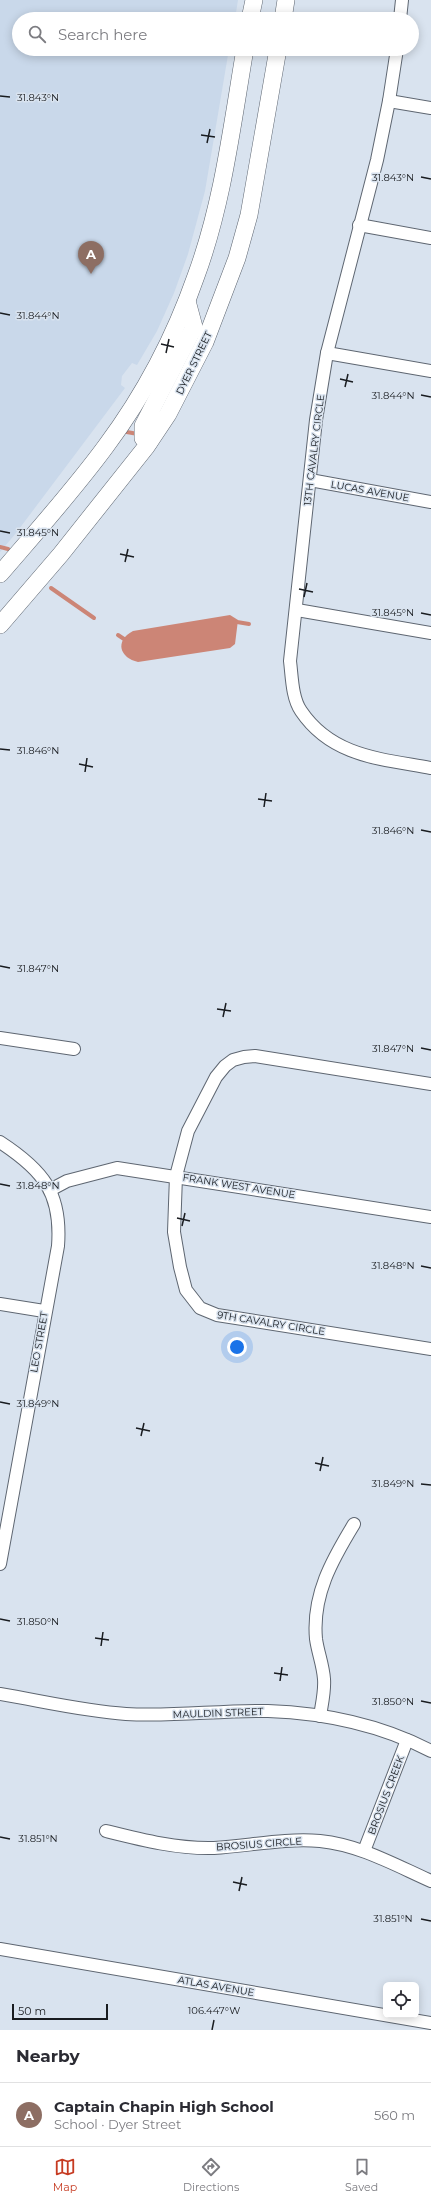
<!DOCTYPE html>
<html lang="en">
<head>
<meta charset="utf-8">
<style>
  :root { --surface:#fff; --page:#f7f7f7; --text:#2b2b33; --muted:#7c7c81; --line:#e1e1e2; --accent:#c63b22 }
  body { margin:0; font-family:Montserrat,sans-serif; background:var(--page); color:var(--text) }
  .controls { position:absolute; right:12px; bottom:12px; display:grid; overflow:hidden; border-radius:6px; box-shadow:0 2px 10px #0003 }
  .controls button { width:36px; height:36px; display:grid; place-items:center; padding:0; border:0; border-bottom:1px solid var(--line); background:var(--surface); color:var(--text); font:20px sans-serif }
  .scale { position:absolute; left:12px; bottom:10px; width:96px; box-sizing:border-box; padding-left:4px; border:2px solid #191c20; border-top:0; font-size:11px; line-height:14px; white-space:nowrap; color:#191c20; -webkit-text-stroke:3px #d9e3ef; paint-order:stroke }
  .you { position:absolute; left:237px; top:1347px; width:14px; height:14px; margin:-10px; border:3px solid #fff; border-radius:50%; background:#1a73e8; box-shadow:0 0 0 6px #1a73e833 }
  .badge { display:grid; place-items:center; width:26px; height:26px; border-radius:50%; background:var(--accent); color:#fff; font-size:13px; font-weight:700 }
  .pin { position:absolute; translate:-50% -33px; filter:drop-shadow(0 1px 2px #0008) }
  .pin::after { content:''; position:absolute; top:21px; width:14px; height:12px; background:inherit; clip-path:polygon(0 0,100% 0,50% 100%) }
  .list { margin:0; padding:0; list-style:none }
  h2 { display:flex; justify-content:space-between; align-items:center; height:52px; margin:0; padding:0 16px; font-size:17px }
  h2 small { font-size:13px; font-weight:400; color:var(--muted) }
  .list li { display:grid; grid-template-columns:26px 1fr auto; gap:12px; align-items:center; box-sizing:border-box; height:64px; padding:0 16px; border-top:1px solid var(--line) }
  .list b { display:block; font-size:15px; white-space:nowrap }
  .list p { margin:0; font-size:13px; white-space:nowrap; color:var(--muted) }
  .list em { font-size:13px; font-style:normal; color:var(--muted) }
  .icon { flex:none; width:22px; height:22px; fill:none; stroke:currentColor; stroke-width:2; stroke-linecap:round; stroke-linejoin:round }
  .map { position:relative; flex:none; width:431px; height:2030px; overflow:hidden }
  .search { position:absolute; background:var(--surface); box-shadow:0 2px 10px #0003; left:12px; right:12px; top:12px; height:44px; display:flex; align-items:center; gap:10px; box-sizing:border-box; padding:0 14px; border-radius:22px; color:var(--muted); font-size:15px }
  .sheet { height:116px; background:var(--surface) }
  nav { display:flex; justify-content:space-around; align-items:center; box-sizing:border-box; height:56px; border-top:1px solid var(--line); background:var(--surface); font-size:11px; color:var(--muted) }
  nav a { display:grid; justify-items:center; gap:2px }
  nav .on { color:var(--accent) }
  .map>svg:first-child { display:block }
  .built { fill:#c9d8ea }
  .water { fill:#cc8576 }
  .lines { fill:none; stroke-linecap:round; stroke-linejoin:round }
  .stream { stroke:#cc8576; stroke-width:4 }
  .street-casing { stroke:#5e6671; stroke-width:14 }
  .secondary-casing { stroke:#5e6671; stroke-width:18 }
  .street { stroke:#fff; stroke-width:12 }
  .secondary { stroke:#fff; stroke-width:17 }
  .ticks { fill:none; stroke:#191c20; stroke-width:1.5 }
  .labels { text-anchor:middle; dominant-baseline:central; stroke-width:3; stroke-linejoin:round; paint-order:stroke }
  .street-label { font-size:10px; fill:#191c20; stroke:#d9e3ef }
  .ticks-label { font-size:10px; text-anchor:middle; fill:#191c20; stroke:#d9e3ef; stroke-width:3; stroke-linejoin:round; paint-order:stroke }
</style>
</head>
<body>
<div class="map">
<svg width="431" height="2030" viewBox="0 0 431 2030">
  <rect width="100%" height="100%" fill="#d9e3ef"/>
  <polygon class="built" points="0,0 238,0 235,19 19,19 19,49 229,49 205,191 188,254 174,293 157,331 137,365 132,363 122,376 121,385 125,388 16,533 0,552"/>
  <path class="water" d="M230 615 238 620 235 644 230 648 138 662C120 658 114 641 133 631Z"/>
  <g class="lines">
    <g class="stream">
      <polyline points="121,431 138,434"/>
      <polyline points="0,547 8,549"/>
      <polyline points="51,588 94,618"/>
      <polyline points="237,622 249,624"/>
      <polyline points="118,635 124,639"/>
    </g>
    <defs>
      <g id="street">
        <polyline points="400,19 402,0"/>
        <path d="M397 49 389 101 377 160 327 353 316 420 290 661C292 677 292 698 301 711 332 757 382 759 431 768"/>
        <polyline points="389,101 431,108"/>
        <polyline points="359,225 431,238"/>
        <polyline points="327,353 431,371"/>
        <polyline points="310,480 431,502"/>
        <polyline points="297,610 431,633"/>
        <polyline points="0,1038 74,1049"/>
        <polyline points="431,1084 255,1056 244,1057 233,1060 225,1066 216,1077 188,1131 176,1176 174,1232 180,1267 186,1290 200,1308 217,1315 431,1349"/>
        <path d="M0 1142C43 1170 62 1193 58 1246L0 1564"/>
        <polyline points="50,1190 67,1181 117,1168 431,1217"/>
        <polyline points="0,1304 44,1311"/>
        <path d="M0 1694C42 1701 83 1711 126 1714 173 1717 220 1710 268 1711 324 1713 381 1725 431 1751"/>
        <path d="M320 1716C322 1703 325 1691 324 1679 323 1665 318 1653 316 1639 312 1595 332 1560 354 1524"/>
        <path d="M106 1831C142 1840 177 1849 214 1848 249 1846 284 1838 320 1841 360 1845 395 1865 431 1881"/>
        <polyline points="364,1851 407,1740"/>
        <polyline points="0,1949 431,2023"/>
      </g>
      <g id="secondary">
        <polyline points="250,19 254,0"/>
        <polyline points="283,19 286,0"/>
        <polyline points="149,442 143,438 143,426 194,327 187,301"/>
        <path d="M0 574C36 532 73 491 106 446 144 395 175 336 196 276 223 203 232 125 245 49"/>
        <polyline points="0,625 61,554 146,447 168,414 205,342 237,258 249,215 278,49"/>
      </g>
    </defs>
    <use href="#street" class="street-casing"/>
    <use href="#secondary" class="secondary-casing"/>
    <use href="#street" class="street"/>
    <use href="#secondary" class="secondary"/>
  </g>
  <path class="ticks" d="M0 96 10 97M201 135 215 137M207 143 210 129M421 177 431 179M0 313 10 315M161 344 174 347M166 353 169 339M340 379 353 382M345 387 348 374M421 395 431 397M0 531 10 533M120 554 134 557M125 562 128 549M299 589 313 592M304 597 307 583M421 613 431 615M0 749 10 750M79 764 93 767M85 772 87 758M258 799 272 801M264 807 266 793M421 830 431 832M0 966 10 968M217 1009 231 1011M223 1017 226 1003M421 1048 431 1050M0 1184 10 1186M177 1218 190 1221M182 1226 185 1213M421 1266 431 1268M0 1402 10 1404M136 1428 150 1431M141 1436 144 1423M315 1463 329 1466M320 1471 323 1457M421 1484 431 1485M0 1619 10 1621M95 1638 109 1640M101 1646 103 1632M274 1673 288 1675M280 1681 282 1667M421 1701 431 1703M0 1837 10 1839M233 1882 247 1885M239 1891 242 1877M421 1919 431 1921M212 2030 214 2020"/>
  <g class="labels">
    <g class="street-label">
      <text transform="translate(194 363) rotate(-64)">DYER STREET</text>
      <text transform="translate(314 450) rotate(-83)">13TH CAVALRY CIRCLE</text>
      <text transform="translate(370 491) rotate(10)">LUCAS AVENUE</text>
      <text transform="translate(239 1186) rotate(9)">FRANK WEST AVENUE</text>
      <text transform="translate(271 1323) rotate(9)">9TH CAVALRY CIRCLE</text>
      <text transform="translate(39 1342) rotate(-80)">LEO STREET</text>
      <text transform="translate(218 1713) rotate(-2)">MAULDIN STREET</text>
      <text transform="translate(386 1795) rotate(-69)">BROSIUS CREEK</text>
      <text transform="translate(259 1844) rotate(-4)">BROSIUS CIRCLE</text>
      <text transform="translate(216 1986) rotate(10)">ATLAS AVENUE</text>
    </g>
  </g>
  <g class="ticks-label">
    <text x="38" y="101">31.843°N</text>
    <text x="393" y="181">31.843°N</text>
    <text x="38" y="319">31.844°N</text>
    <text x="393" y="399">31.844°N</text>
    <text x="38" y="536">31.845°N</text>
    <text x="393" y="616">31.845°N</text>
    <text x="38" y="754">31.846°N</text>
    <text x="393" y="834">31.846°N</text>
    <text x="38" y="972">31.847°N</text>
    <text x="393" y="1052">31.847°N</text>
    <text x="38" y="1189">31.848°N</text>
    <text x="393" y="1269">31.848°N</text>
    <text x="38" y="1407">31.849°N</text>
    <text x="393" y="1487">31.849°N</text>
    <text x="38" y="1625">31.850°N</text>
    <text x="393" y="1705">31.850°N</text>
    <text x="38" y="1842">31.851°N</text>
    <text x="393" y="1922">31.851°N</text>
    <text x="214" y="2014">106.447°W</text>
  </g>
</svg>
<div class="controls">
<button><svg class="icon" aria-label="locate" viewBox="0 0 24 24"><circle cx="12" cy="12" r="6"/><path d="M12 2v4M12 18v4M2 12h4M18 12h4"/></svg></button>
</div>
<div class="scale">50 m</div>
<div class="you"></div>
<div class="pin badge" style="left:91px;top:274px;background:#8d6e63">A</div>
<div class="search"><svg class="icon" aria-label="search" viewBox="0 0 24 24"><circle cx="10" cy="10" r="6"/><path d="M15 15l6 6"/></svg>Search here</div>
</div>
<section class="sheet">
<h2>Nearby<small></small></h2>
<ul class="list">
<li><span class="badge" style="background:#8d6e63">A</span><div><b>Captain Chapin High School</b><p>School · Dyer Street</p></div><em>560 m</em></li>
</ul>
</section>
<nav>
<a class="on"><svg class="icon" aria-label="map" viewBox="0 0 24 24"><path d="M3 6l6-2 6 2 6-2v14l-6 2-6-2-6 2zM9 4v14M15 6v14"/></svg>Map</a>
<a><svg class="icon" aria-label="directions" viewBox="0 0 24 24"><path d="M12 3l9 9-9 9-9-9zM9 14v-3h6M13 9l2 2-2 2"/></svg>Directions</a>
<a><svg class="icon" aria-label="saved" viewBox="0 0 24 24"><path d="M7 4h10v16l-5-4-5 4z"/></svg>Saved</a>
</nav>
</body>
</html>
